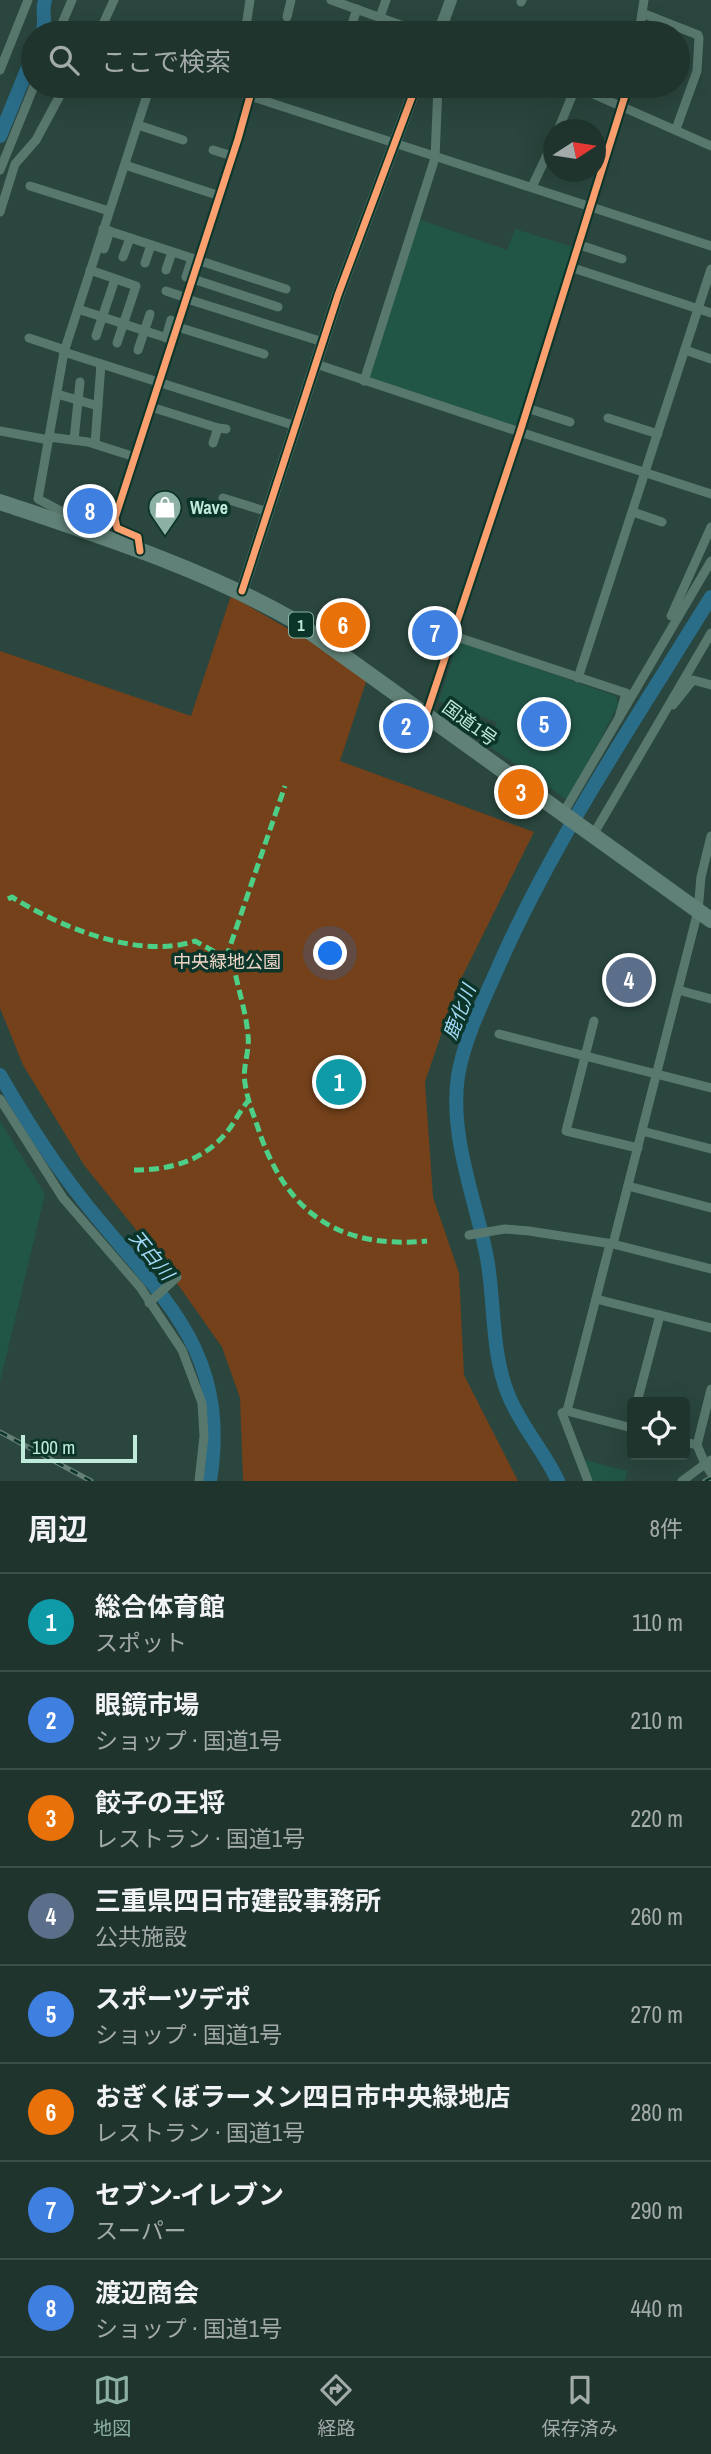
<!DOCTYPE html>
<html lang="ja">
<head>
<meta charset="utf-8">
<style>
  :root { --surface:#20342e; --page:#283c36; --text:#f1f3f6; --muted:#a2aaaa; --line:#3d4f4a; --accent:#8cb1a4 }
  body { margin:0; font-family:"Archivo Narrow","Noto Sans JP",sans-serif; background:var(--page); color:var(--text) }
  .controls { position:absolute; right:21px; bottom:21px; display:grid; overflow:hidden; border-radius:7px; box-shadow:0 7px 28px #0002 }
  .controls button { width:63px; height:63px; display:grid; place-items:center; padding:0; border:0; border-bottom:2px solid var(--line); background:var(--surface); color:var(--text); font:35px sans-serif }
  .compass { position:absolute; left:543px; top:119px; width:63px; height:63px; border-radius:50%; background:var(--surface); box-shadow:0 7px 28px #0002; rotate:78deg }
  .scale { position:absolute; left:21px; bottom:18px; width:116px; box-sizing:border-box; padding-left:7px; border:4px solid #c0ebdb; border-top:0; font-size:19px; line-height:24px; white-space:nowrap; color:#c0ebdb; -webkit-text-stroke:5px #0c3529; paint-order:stroke }
  .you { position:absolute; left:331px; top:954px; width:24px; height:24px; margin:-18px; border:5px solid #fff; border-radius:50%; background:#1a73e8; box-shadow:0 0 0 10px #1a73e833 }
  .badge { display:grid; place-items:center; width:46px; height:46px; border-radius:50%; background:var(--accent); color:#fff; font-size:23px; font-weight:700 }
  .pin { position:absolute; translate:-50% -50%; border:4px solid #fff; box-shadow:0 2px 7px #0006 }
  .list { margin:0; padding:0; list-style:none }
  h2 { display:flex; justify-content:space-between; align-items:center; height:91px; margin:0; padding:0 28px; font-size:30px }
  h2 small { font-size:23px; font-weight:400; color:var(--muted) }
  .list li { display:grid; grid-template-columns:46px 1fr auto; gap:21px; align-items:center; box-sizing:border-box; height:98px; padding:0 28px; border-top:2px solid var(--line) }
  .list b { display:block; font-size:26px; white-space:nowrap }
  .list p { margin:0; font-size:23px; white-space:nowrap; color:var(--muted) }
  .list em { font-size:23px; font-style:normal; color:var(--muted) }
  .icon { flex:none; width:38px; height:38px; fill:none; stroke:currentColor; stroke-width:2; stroke-linecap:round; stroke-linejoin:round }
  .map { position:relative; flex:none; width:711px; height:1481px; overflow:hidden }
  .search { position:absolute; background:var(--surface); box-shadow:0 7px 28px #0002; left:21px; right:21px; top:21px; height:77px; display:flex; align-items:center; gap:18px; box-sizing:border-box; padding:0 24px; border-radius:38px; color:var(--muted); font-size:26px }
  .sheet { height:875px; background:var(--surface) }
  nav { display:flex; justify-content:space-around; align-items:center; box-sizing:border-box; height:98px; border-top:2px solid var(--line); background:var(--surface); font-size:19px; color:var(--muted) }
  nav a { display:grid; justify-items:center; gap:4px }
  nav .on { color:var(--accent) }
  .map>svg:first-child { display:block }
  .built { fill:#215647 }
  .green { fill:#74411b }
  .lines { fill:none; stroke-linecap:round; stroke-linejoin:round }
  .river { stroke:#2a6d89; stroke-width:14 }
  .street { stroke:#58786e; stroke-width:9 }
  .secondary { stroke:#58796f; stroke-width:12 }
  .highway { stroke:#608177; stroke-width:16 }
  .rail-casing { stroke:#668078; stroke-width:5 }
  .rail { stroke:#0c3529; stroke-width:2.5; stroke-dasharray:8; stroke-linecap:butt }
  .quiet { stroke:#4dcf88; stroke-width:5; stroke-dasharray:10 5; stroke-linecap:butt }
  .cycleway-casing { stroke:#0c3529; stroke-width:11 }
  .cycleway { stroke:#fca06f; stroke-width:7 }
  .labels { text-anchor:middle; dominant-baseline:central; stroke-width:7; stroke-linejoin:round; paint-order:stroke }
  .shield { fill:#0c3529; stroke:#8ab4a6; stroke-width:2 }
  .shield-label { font-size:16px; font-weight:bold; fill:#c0ebdb }
  .poi-label { font-size:18px; font-weight:bold; fill:#c0ebdb; stroke:#0c3529; text-anchor:start }
  .street-label { font-size:18px; fill:#c0ebdb; stroke:#0c3529 }
  .park-label { font-size:18px; fill:#eed5c7; stroke:#0c3529 }
  .water-label { font-size:19px; font-style:italic; fill:#a3daf6; stroke:#0c3529 }
</style>
</head>
<body>
<div class="map">
<svg width="711" height="1481" viewBox="0 0 711 1481">
  <rect width="100%" height="100%" fill="#2a463e"/>
  <g class="built">
    <polygon points="418,219 507,250 515,229 576,248 515,427 367,379"/>
    <polygon points="458,641 616,696 618,705 569,801 489,746 497,722 439,701"/>
    <polygon points="0,1121 45,1194 0,1382"/>
    <polygon points="581,1459 627,1471 625,1481 589,1481"/>
  </g>
  <polygon class="green" points="231,596 346,662 367,679 340,761 534,832 458,985 425,1082 433,1197 459,1273 464,1375 518,1481 243,1481 240,1398 222,1347 162,1262 84,1165 23,1065 0,1008 0,651 191,716"/>
  <g class="lines">
    <g class="river">
      <path d="M42 33C47 21 41 12 45 0"/>
      <polyline points="0,136 33,55"/>
      <path d="M0 1075C25 1119 54 1164 85 1203 160 1297 231 1348 210 1481"/>
      <path d="M558 1481C544 1451 520 1425 508 1394 491 1352 495 1303 487 1258 476 1200 449 1137 458 1076 464 1040 481 1006 496 972 553 841 636 719 711 597"/>
    </g>
    <g class="street">
      <polyline points="331,0 423,33"/>
      <polyline points="521,2 522,0"/>
      <polyline points="642,13 698,35 699,38 697,71 676,129"/>
      <polyline points="287,17 291,0"/>
      <polyline points="380,17 386,0"/>
      <polyline points="58,33 72,0"/>
      <polyline points="99,33 114,0"/>
      <polyline points="245,33 250,0"/>
      <polyline points="349,33 357,9"/>
      <polyline points="639,33 644,0"/>
      <polyline points="0,70 28,0"/>
      <polyline points="120,86 147,95"/>
      <polyline points="219,86 711,246"/>
      <polyline points="575,86 711,146"/>
      <polyline points="138,125 183,140"/>
      <polyline points="558,130 576,86"/>
      <polyline points="213,150 232,156"/>
      <polyline points="125,165 220,196"/>
      <polyline points="0,170 34,86"/>
      <polyline points="30,186 109,211"/>
      <polyline points="532,187 554,140"/>
      <polyline points="0,212 15,164 36,140 65,86"/>
      <polyline points="103,229 286,289"/>
      <polyline points="580,245 622,259"/>
      <polyline points="104,249 110,231"/>
      <polyline points="123,257 130,238"/>
      <polyline points="145,263 151,245"/>
      <polyline points="573,268 711,313"/>
      <polyline points="90,270 136,286 117,343"/>
      <polyline points="166,270 172,252"/>
      <polyline points="186,277 192,258"/>
      <polyline points="193,279 278,307"/>
      <polyline points="166,291 187,298"/>
      <polyline points="187,299 323,342"/>
      <polyline points="78,309 173,340"/>
      <polyline points="178,327 264,354"/>
      <polyline points="96,336 115,279"/>
      <polyline points="29,338 65,350"/>
      <polyline points="166,338 171,320"/>
      <polyline points="138,350 150,314"/>
      <polyline points="685,350 711,359"/>
      <polyline points="64,352 296,426"/>
      <polyline points="316,364 520,432"/>
      <polyline points="364,381 435,158 438,86"/>
      <polyline points="57,394 98,406"/>
      <polyline points="151,407 218,428"/>
      <polyline points="527,408 570,422"/>
      <polyline points="608,418 658,434"/>
      <polyline points="0,431 49,440"/>
      <polyline points="520,432 711,494"/>
      <polyline points="49,437 88,442 135,457"/>
      <polyline points="74,440 80,382"/>
      <polyline points="213,443 218,428 226,429"/>
      <polyline points="95,444 101,364"/>
      <polyline points="223,498 268,512"/>
      <polyline points="633,512 662,522"/>
      <polyline points="78,528 72,517 38,499 64,352 150,86"/>
      <polyline points="140,551 138,537 117,528 115,518 238,139 250,96 249,86"/>
      <polyline points="671,616 711,527"/>
      <polyline points="454,636 626,693 619,718"/>
      <polyline points="578,678 711,269"/>
      <polyline points="673,705 693,680 711,685"/>
      <polyline points="426,715 520,432 628,86"/>
      <polyline points="562,815 711,561"/>
      <polyline points="593,835 711,633"/>
      <polyline points="678,990 711,999"/>
      <polyline points="594,1021 566,1131 638,1148"/>
      <polyline points="499,1034 711,1088"/>
      <polyline points="0,1099 63,1198 140,1287 182,1350 202,1403 204,1436 199,1481"/>
      <polyline points="642,1131 711,1149"/>
      <polyline points="628,1186 711,1208"/>
      <polyline points="469,1235 505,1229 529,1231 613,1244 711,1269"/>
      <polyline points="610,1244 567,1411 632,1428"/>
      <polyline points="613,1244 698,911 701,877 711,836"/>
      <polyline points="596,1299 711,1328"/>
      <polyline points="149,1303 177,1277"/>
      <polyline points="637,1402 660,1315"/>
      <polyline points="567,1411 562,1413 588,1481"/>
      <polyline points="685,1442 697,1445 711,1389"/>
      <polyline points="697,1445 705,1464 711,1460"/>
      <polyline points="682,1481 705,1464 711,1473"/>
    </g>
    <g class="secondary">
      <polyline points="439,33 451,0"/>
      <polyline points="242,591 338,295 416,86"/>
    </g>
    <path class="highway" d="M0 502C101 536 202 568 295 621L711 920"/>
    <defs>
      <g id="rail">
        <polyline points="0,1432 91,1481"/>
        <polyline points="705,1481 711,1478"/>
      </g>
    </defs>
    <use href="#rail" class="rail-casing"/>
    <use href="#rail" class="rail"/>
    <g class="quiet">
      <path d="M8 899 12 897C60 927 139 960 195 941L233 962C237 986 246 1011 248 1035 250 1051 242 1068 245 1083 247 1100 255 1118 260 1134 289 1216 342 1249 427 1241"/>
      <polyline points="226,958 285,786"/>
      <path d="M134 1170C171 1170 203 1161 227 1132 235 1122 240 1110 249 1100"/>
    </g>
    <defs>
      <g id="cycleway">
        <polyline points="140,551 138,537 117,528 115,518 238,139 250,96 249,86"/>
        <polyline points="242,591 338,295 416,86"/>
        <polyline points="426,715 520,432 628,86"/>
      </g>
    </defs>
    <use href="#cycleway" class="cycleway-casing"/>
    <use href="#cycleway" class="cycleway"/>
  </g>
  <defs>
    <symbol id="shop-pin" viewBox="-11 -11 22 30"><path d="M0 17L-7.5 6A9.5 9.5 0 1 1 7.5 6Z" fill="#8cb1a4" stroke="#0c3529"/><path d="M-5-2.5h2.3a2.7 3.5 0 0 1 5.4 0H5L5.5 6h-11ZM-1.5-2.5h3a1.5 2.3 0 0 0-3 0Z" fill="#fff"/></symbol>
  </defs>
  <g fill-rule="evenodd">
    <use href="#shop-pin" x="146" y="488" width="38" height="52"/>
  </g>
  <g class="labels">
    <rect class="shield" x="289" y="612.5" width="24" height="25" rx="5"/>
    <g class="shield-label">
      <text x="301" y="625">1</text>
    </g>
    <g class="poi-label">
      <text x="190" y="507">Wave</text>
    </g>
    <g class="street-label">
      <text transform="translate(470 723) rotate(36)">国道1号</text>
    </g>
    <g class="park-label">
      <text x="227" y="961">中央緑地公園</text>
    </g>
    <g class="water-label">
      <text transform="translate(459 1012) rotate(-69)">鹿化川</text>
      <text transform="translate(152 1255) rotate(51)">天白川</text>
    </g>
  </g>
</svg>
<div class="controls">
<button><svg class="icon" aria-label="locate" viewBox="0 0 24 24"><circle cx="12" cy="12" r="6"/><path d="M12 2v4M12 18v4M2 12h4M18 12h4"/></svg></button>
</div>
<svg class="compass" viewBox="-18 -18 36 36"><path d="M0-13l5 13h-10z" fill="#e53935"/><path d="M0 13l5-13h-10z" fill="#a2aaaa"/></svg>
<div class="scale">100 m</div>
<div class="you"></div>
<div class="pin badge" style="left:339px;top:1082px;background:#0f9aa8">1</div>
<div class="pin badge" style="left:406px;top:726px;background:#3f7fe0">2</div>
<div class="pin badge" style="left:521px;top:792px;background:#e8710a">3</div>
<div class="pin badge" style="left:629px;top:980px;background:#5c6f8a">4</div>
<div class="pin badge" style="left:544px;top:724px;background:#3f7fe0">5</div>
<div class="pin badge" style="left:343px;top:625px;background:#e8710a">6</div>
<div class="pin badge" style="left:435px;top:633px;background:#3f7fe0">7</div>
<div class="pin badge" style="left:90px;top:511px;background:#3f7fe0">8</div>
<div class="search"><svg class="icon" aria-label="search" viewBox="0 0 24 24"><circle cx="10" cy="10" r="6"/><path d="M15 15l6 6"/></svg>ここで検索</div>
</div>
<section class="sheet">
<h2>周辺<small>8件</small></h2>
<ul class="list">
<li><span class="badge" style="background:#0f9aa8">1</span><div><b>総合体育館</b><p>スポット</p></div><em>110 m</em></li>
<li><span class="badge" style="background:#3f7fe0">2</span><div><b>眼鏡市場</b><p>ショップ · 国道1号</p></div><em>210 m</em></li>
<li><span class="badge" style="background:#e8710a">3</span><div><b>餃子の王将</b><p>レストラン · 国道1号</p></div><em>220 m</em></li>
<li><span class="badge" style="background:#5c6f8a">4</span><div><b>三重県四日市建設事務所</b><p>公共施設</p></div><em>260 m</em></li>
<li><span class="badge" style="background:#3f7fe0">5</span><div><b>スポーツデポ</b><p>ショップ · 国道1号</p></div><em>270 m</em></li>
<li><span class="badge" style="background:#e8710a">6</span><div><b>おぎくぼラーメン四日市中央緑地店</b><p>レストラン · 国道1号</p></div><em>280 m</em></li>
<li><span class="badge" style="background:#3f7fe0">7</span><div><b>セブン-イレブン</b><p>スーパー</p></div><em>290 m</em></li>
<li><span class="badge" style="background:#3f7fe0">8</span><div><b>渡辺商会</b><p>ショップ · 国道1号</p></div><em>440 m</em></li>
</ul>
</section>
<nav>
<a class="on"><svg class="icon" aria-label="map" viewBox="0 0 24 24"><path d="M3 6l6-2 6 2 6-2v14l-6 2-6-2-6 2zM9 4v14M15 6v14"/></svg>地図</a>
<a><svg class="icon" aria-label="directions" viewBox="0 0 24 24"><path d="M12 3l9 9-9 9-9-9zM9 14v-3h6M13 9l2 2-2 2"/></svg>経路</a>
<a><svg class="icon" aria-label="saved" viewBox="0 0 24 24"><path d="M7 4h10v16l-5-4-5 4z"/></svg>保存済み</a>
</nav>
</body>
</html>
